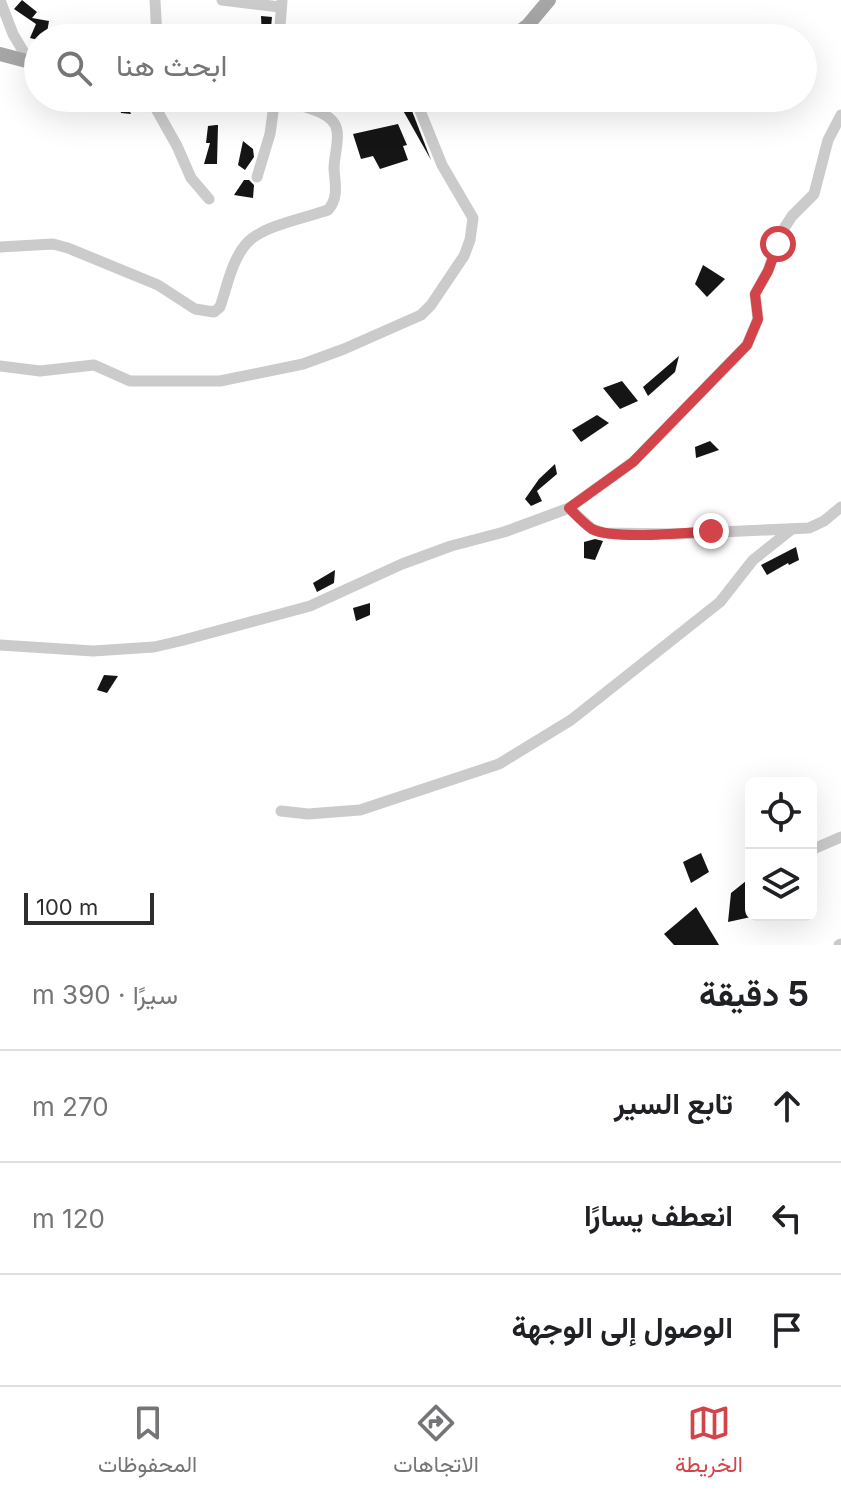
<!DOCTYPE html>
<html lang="ar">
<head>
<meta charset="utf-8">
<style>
  :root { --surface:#fff; --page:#f6f6f6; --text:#202124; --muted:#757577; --line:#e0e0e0; --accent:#d24449 }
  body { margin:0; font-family:Inter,Vazirmatn,sans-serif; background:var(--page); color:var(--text); direction:rtl }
  .controls { position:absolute; right:24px; bottom:24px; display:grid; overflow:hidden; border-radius:12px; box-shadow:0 8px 32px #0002 }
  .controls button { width:72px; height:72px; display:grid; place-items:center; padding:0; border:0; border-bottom:2px solid var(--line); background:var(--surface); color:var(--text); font:40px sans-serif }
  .scale { position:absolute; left:24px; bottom:20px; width:130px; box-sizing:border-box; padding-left:8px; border:4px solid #2e2e2e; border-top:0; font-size:22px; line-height:28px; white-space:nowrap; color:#2e2e2e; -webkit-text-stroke:6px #fff; paint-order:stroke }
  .stop { position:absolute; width:24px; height:24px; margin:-18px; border:6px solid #d24449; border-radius:50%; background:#fff }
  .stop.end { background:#d24449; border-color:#fff; box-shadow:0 2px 8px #0008 }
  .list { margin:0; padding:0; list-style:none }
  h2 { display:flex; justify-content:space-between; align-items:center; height:104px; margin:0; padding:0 32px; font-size:34px }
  h2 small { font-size:26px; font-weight:400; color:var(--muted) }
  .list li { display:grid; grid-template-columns:52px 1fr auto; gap:24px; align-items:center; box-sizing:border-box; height:112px; padding:0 32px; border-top:2px solid var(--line) }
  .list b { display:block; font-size:30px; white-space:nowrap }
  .list em { font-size:26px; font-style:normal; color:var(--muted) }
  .icon { flex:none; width:44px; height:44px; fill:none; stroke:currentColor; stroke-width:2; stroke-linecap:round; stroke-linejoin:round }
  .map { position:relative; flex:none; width:841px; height:945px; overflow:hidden; direction:ltr }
  .search { position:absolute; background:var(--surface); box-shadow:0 8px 32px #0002; left:24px; right:24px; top:24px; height:88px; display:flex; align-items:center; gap:20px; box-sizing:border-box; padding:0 28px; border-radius:44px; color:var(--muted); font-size:30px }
  .sheet { height:440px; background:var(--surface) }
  nav { display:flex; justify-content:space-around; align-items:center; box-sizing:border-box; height:112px; border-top:2px solid var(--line); background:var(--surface); font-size:22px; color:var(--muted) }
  nav a { display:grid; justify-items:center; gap:4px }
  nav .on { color:var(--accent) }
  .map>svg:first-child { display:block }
  .building { fill:#151515 }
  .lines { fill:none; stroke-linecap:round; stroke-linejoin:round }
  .minor { stroke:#cbcbcb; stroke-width:11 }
  .major { stroke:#a6a6a6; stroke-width:14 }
  .route { stroke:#d24449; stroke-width:10 }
</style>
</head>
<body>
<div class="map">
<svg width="841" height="945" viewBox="0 0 841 945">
  <rect width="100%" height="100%" fill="#fff"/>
  <g class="building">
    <polygon points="22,0 37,12 32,18 49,21 46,38 38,38 38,40 30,38 36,24 14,9"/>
    <polygon points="261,16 272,17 270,38 262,38"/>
    <polygon points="81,98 124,98 131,114 121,113 120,109 83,112"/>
    <polygon points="219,98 245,98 247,111 220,106"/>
    <polygon points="396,98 407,98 431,160"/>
    <polygon points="398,124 407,145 403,146 408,160 380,169 373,156 361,159 353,134"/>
    <polygon points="216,125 218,125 217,164 204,164 210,143 206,143 208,126"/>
    <polygon points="243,141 253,149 254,157 245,170 238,165"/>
    <polygon points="244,180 249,180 254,185 253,198 234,195"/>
    <polygon points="703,265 725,279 707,297 695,284"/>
    <polygon points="679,356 675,372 648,396 643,387"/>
    <polygon points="622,381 638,401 620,409 603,388"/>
    <polygon points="597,415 609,423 581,442 572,430"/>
    <polygon points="710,441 719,450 696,458 695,447"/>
    <polygon points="555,464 557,474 537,491 542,501 531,506 525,499 539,479"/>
    <polygon points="595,539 603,541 595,560 584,558 584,542"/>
    <polygon points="796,547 799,560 789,565 788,563 767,575 761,565"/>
    <polygon points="335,570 334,583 317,592 313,583"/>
    <polygon points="370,603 370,615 356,621 353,608"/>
    <polygon points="104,675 118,676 107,693 97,690"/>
    <polygon points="701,853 709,872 691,883 683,862"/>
    <polygon points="751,877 751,917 728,922 731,893"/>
    <polygon points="696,907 719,945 674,945 664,934"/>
  </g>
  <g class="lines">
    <g class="minor">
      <polyline points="0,0 13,34 29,61"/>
      <polyline points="155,0 157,38"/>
      <polyline points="222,0 280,7"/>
      <polyline points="279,38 282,1"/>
      <polyline points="150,98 177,146 191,178 209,199"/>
      <polyline points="257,177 270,134 275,98"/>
      <path d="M0 247 53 244 68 248 158 285 195 309 214 312 220 307C227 287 232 259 247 243 262 226 305 218 328 210 339 198 335 183 334 169 334 156 339 143 337 131 335 109 292 105 275 98"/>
      <polyline points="0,366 40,371 94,365 130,381 220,381 303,364 344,349 421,315 431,305 464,256 470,240 473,218 442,165 415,98"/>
      <polyline points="569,508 592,529 604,533 676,534 809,528 824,521 841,507"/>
      <polyline points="0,645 93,651 154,647 180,641 310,606 402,564 451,546 504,532 569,508 633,462 747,345 758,319 755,294 768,271 781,233 792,216 814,194 828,140 841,115"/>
      <polyline points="281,811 308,814 360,810 499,764 571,720 720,602 753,560 792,529"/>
      <polyline points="811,850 841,837"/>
      <polyline points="839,945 841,944"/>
    </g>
    <g class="major">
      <polyline points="511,38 528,25 549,0"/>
      <polyline points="0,54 38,64"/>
    </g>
  </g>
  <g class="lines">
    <path class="route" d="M711 531C686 533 612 540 592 529 584 524 576 515 569 508L633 462 747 345 758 319 755 294 768 271 778 244"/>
  </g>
</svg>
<div class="controls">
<button><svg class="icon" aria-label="locate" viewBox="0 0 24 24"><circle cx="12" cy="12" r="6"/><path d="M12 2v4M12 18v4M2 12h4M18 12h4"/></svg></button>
<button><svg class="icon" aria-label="layers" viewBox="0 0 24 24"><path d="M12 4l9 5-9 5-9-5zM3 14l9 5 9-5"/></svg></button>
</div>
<div class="scale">100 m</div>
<div class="stop" style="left:778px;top:244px"></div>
<div class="stop end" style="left:711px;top:531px"></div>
<div class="search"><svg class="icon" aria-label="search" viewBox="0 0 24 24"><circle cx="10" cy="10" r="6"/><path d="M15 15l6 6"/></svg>ابحث هنا</div>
</div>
<section class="sheet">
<h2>5 دقيقة<small>سيرًا · 390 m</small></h2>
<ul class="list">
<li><svg class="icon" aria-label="ahead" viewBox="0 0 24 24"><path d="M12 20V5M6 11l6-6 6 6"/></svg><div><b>تابع السير</b></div><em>270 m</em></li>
<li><svg class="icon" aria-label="left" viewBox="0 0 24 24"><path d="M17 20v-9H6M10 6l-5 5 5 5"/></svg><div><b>انعطف يسارًا</b></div><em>120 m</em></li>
<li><svg class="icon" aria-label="arrive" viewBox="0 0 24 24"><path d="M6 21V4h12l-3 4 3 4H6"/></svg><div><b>الوصول إلى الوجهة</b></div></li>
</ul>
</section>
<nav>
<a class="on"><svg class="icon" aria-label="map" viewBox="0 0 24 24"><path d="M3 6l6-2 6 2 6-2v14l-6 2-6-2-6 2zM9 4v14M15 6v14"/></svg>الخريطة</a>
<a><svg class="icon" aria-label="directions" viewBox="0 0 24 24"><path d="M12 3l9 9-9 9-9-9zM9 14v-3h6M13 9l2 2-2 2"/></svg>الاتجاهات</a>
<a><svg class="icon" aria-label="saved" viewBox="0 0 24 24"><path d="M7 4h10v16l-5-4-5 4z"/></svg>المحفوظات</a>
</nav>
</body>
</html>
